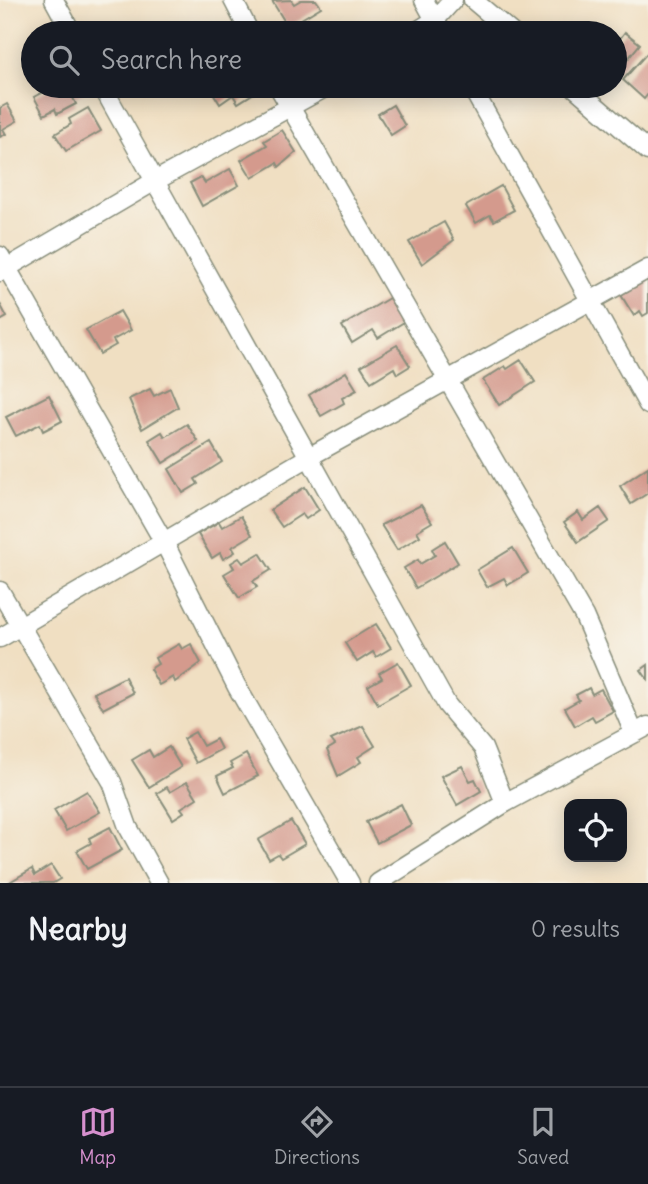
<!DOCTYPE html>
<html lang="en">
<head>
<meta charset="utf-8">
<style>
  :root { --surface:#171b24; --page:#242831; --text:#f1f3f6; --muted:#9ea1a6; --line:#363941; --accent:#d690ce }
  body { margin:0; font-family:Delius,sans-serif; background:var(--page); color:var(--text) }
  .controls { position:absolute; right:21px; bottom:21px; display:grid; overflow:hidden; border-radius:14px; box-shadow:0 4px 18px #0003 }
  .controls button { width:63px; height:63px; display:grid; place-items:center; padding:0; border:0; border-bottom:2px solid var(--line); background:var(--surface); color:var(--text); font:35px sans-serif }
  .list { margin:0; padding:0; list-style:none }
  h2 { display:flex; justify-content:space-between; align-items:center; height:91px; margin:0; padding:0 28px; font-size:30px }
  h2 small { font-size:23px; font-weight:400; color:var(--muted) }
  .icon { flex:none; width:38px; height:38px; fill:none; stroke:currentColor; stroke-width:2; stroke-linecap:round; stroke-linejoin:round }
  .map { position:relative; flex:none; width:648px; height:883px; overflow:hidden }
  .search { position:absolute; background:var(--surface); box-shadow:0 4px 18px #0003; left:21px; right:21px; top:21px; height:77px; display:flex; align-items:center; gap:18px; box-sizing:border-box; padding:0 24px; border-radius:38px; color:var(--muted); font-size:26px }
  .sheet { height:203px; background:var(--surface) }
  nav { display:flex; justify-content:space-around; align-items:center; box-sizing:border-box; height:98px; border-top:2px solid var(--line); background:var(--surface); font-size:19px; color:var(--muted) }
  nav a { display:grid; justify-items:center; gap:4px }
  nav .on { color:var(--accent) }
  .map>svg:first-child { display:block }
  .building { fill:#d49a8d }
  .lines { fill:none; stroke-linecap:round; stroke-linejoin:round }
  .minor-casing { stroke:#888e7b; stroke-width:21 }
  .minor { stroke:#fff; stroke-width:18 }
</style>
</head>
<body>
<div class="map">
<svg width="648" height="883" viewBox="0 0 648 883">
  <rect width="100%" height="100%" fill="#f7f3e8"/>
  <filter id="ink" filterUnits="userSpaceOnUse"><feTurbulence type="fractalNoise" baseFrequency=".0143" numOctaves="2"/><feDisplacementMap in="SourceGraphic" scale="14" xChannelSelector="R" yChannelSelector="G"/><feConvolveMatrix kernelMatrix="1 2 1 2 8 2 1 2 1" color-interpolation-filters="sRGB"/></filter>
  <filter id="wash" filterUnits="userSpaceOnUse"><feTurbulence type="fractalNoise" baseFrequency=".00686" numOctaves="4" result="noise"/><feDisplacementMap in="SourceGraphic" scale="28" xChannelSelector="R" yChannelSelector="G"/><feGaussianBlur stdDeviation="1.57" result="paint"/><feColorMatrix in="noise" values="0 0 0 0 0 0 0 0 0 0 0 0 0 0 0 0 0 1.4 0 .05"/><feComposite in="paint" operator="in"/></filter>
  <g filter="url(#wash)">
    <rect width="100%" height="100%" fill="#f0dfc2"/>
    <g id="blocks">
      <g class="building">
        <polygon points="291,0 294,4 301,0 316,0 321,7 288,27 272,1"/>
        <polygon points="625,32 640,44 615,75 615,45"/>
        <polygon points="648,52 648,94 644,99 623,80"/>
        <polygon points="55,86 83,86 86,91 73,98 76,104 57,114 55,109 44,115 34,97"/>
        <polygon points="209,86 260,86 262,88 238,103 233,95 220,104"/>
        <polygon points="7,104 17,121 3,129 6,134 0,137 0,108"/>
        <polygon points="393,105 405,126 391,135 378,114"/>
        <polygon points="88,108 101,131 66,151 55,134 71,124 69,119"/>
        <polygon points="282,130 296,152 279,167 277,163 252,178 241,160 267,145 264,141"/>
        <polygon points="230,169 239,185 202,206 190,183 201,177 205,183"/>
        <polygon points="501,186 514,210 494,221 490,215 476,223 466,206"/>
        <polygon points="444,222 454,240 422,264 409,242"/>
        <polygon points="648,278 648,313 643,316 640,311 634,316 621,295"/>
        <polygon points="389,298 404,322 378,338 373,330 352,343 342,326"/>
        <polygon points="0,304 7,317 0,321"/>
        <polygon points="120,311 131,330 113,340 116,345 100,354 86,330"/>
        <polygon points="397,345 410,366 397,374 394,368 371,382 361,366"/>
        <polygon points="521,360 535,382 499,405 483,380 505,366 507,369"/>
        <polygon points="346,372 357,390 342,398 344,403 321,416 309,395"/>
        <polygon points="170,388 178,407 142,429 129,399 150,389 154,396"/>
        <polygon points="49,395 62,421 43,431 40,424 16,436 6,417"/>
        <polygon points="187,424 198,441 163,463 149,440 162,432 165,437"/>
        <polygon points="211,443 222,462 195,479 198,484 183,493 169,469"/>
        <polygon points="648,467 648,493 631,504 620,486"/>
        <polygon points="305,487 319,510 306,519 302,514 282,527 270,510"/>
        <polygon points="421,505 432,522 417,531 420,536 397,550 381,525"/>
        <polygon points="600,508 609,521 578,542 564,522 578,512 583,520"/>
        <polygon points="241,516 252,535 232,547 235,552 223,559 220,553 212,558 198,534 219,522 222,527"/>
        <polygon points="445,541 458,563 416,588 404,568 418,560 420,564 435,555 432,549"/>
        <polygon points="513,548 528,573 508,585 504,578 487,587 477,570"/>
        <polygon points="260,553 271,570 253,581 257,587 239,598 224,574 234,568 231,563 239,558 243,563"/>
        <polygon points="376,624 391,648 376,657 373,652 357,662 345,643"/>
        <polygon points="179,644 182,649 191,644 201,663 175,682 173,677 159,685 150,669 158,664 155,658"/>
        <polygon points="398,662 411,685 378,704 368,686 382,678 379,673"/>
        <polygon points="648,665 648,680 641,670"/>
        <polygon points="125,677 133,693 103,709 94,693"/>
        <polygon points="589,688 592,694 601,689 613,711 595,721 592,716 575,726 565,708 579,700 576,695"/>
        <polygon points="363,726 375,746 358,757 361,762 338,776 327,750 335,745 331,740"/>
        <polygon points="195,732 203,746 216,739 221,749 196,763 183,739"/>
        <polygon points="169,747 181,767 149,787 132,760 149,750 153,757"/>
        <polygon points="246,754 258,776 225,793 217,776 233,768 230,763"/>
        <polygon points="462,766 470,781 475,779 481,791 457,805 441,776"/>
        <polygon points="187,782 197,798 181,808 184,812 173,819 157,793 167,787 170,792"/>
        <polygon points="87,791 100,812 66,831 54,810"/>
        <polygon points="401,804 411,825 377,843 366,822"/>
        <polygon points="291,821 305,844 281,858 278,854 269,859 258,840"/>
        <polygon points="110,827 122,850 87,869 77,851 91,843 89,838"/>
        <polygon points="51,865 60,879 53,883 8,883 32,869 35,875"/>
      </g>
    </g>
  </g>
  <g filter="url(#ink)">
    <use href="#blocks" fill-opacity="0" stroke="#888e7b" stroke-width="2"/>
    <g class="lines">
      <defs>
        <g id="minor">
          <polyline points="54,0 72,33"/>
          <polyline points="233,0 250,33"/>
          <polyline points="424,0 442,33"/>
          <polyline points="473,0 512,33"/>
          <polyline points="414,33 435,20 453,0"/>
          <polyline points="102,86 447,705 483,748 505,803"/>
          <polyline points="278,86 584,616 634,733"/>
          <polyline points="471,86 648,405"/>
          <polyline points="573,86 648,151"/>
          <polyline points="0,256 165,544 237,687 350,883"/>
          <polyline points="0,272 155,181 328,86"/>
          <polyline points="0,591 112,782 128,827 159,883"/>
          <polyline points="0,638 307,458 648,269"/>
          <polyline points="378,883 505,803 648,726"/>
        </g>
      </defs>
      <use href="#minor" class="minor-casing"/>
      <use href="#minor" class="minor"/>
    </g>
  </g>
</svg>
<div class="controls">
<button><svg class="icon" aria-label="locate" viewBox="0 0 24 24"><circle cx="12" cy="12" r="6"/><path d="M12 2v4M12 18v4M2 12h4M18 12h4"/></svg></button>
</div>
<div class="search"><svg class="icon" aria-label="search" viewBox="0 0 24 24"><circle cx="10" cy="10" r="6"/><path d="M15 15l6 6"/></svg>Search here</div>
</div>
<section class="sheet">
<h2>Nearby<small>0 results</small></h2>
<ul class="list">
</ul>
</section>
<nav>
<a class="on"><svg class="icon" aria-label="map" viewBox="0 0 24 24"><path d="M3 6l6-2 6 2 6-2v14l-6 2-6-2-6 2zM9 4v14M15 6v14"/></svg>Map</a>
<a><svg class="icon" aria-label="directions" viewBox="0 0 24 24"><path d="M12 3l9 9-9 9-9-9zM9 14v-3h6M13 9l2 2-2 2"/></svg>Directions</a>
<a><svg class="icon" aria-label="saved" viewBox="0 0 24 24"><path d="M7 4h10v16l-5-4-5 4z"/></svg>Saved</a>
</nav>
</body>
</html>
